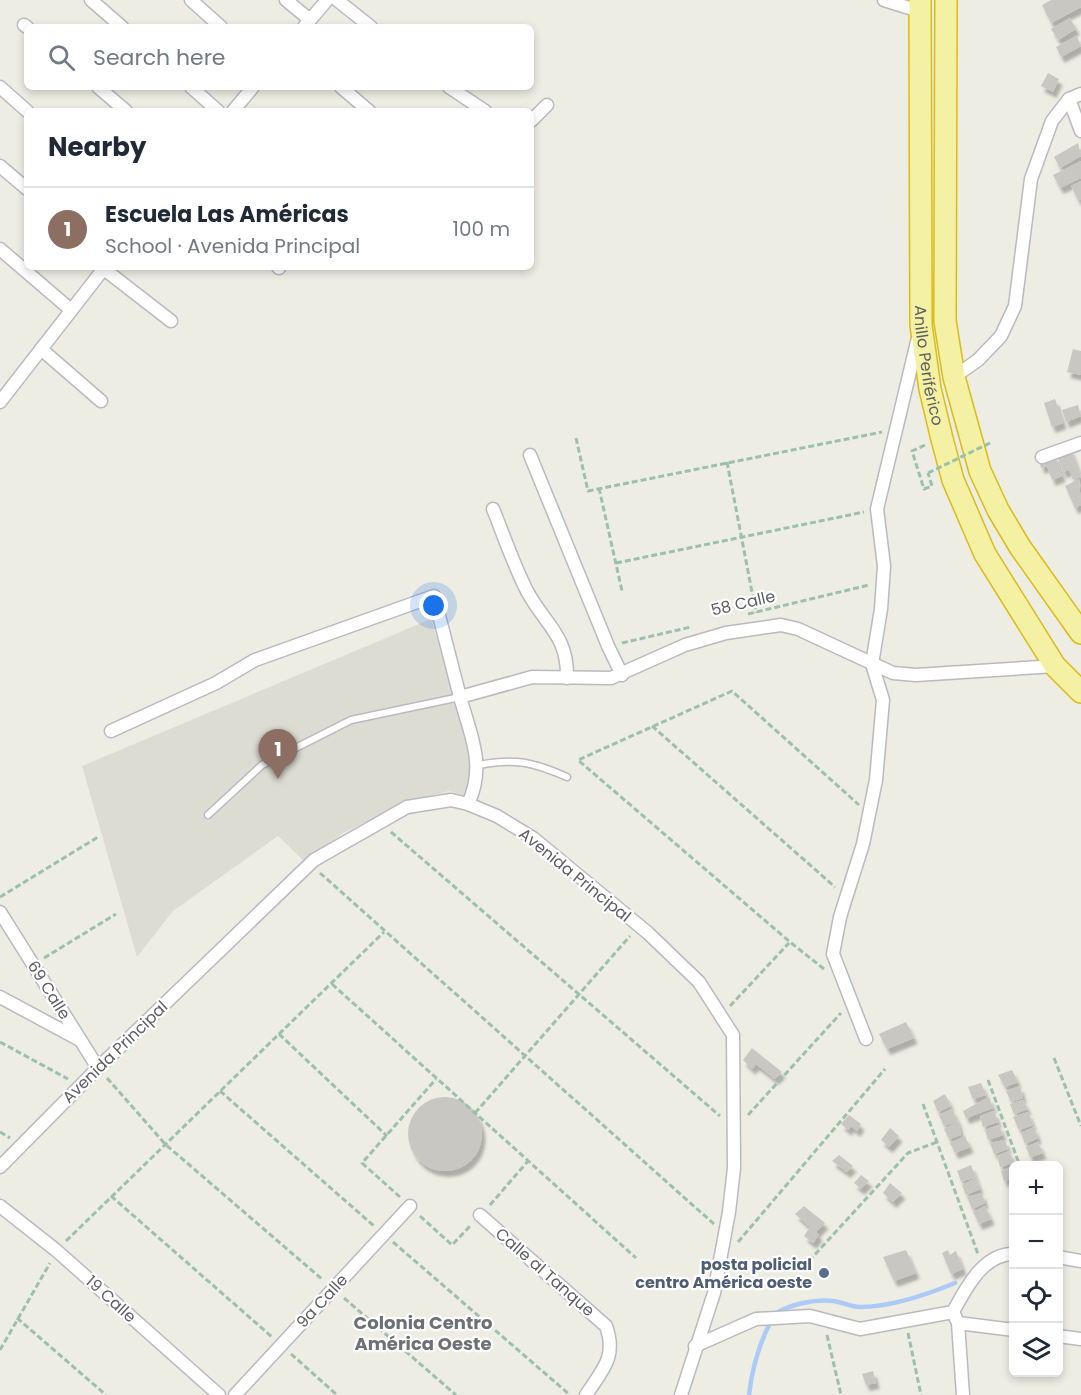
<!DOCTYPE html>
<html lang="en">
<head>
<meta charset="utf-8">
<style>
  :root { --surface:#fff; --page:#f6f6f7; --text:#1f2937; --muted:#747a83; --line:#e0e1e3; --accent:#d76440 }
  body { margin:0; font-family:Poppins,sans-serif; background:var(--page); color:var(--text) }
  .controls { position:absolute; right:18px; bottom:18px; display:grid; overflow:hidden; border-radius:9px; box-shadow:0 3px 9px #0003 }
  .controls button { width:54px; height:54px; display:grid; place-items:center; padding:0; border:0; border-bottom:2px solid var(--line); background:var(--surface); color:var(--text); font:30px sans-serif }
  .you { position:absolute; left:434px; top:606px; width:21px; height:21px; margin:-15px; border:4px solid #fff; border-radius:50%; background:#1a73e8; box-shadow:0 0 0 9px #1a73e833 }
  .badge { display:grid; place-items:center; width:39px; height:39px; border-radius:50%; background:var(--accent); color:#fff; font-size:20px; font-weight:700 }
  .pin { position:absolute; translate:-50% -50px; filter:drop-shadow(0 2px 3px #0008) }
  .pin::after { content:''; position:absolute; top:32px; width:21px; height:18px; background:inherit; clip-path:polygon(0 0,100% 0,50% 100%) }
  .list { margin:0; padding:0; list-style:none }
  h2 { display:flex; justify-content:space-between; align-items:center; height:78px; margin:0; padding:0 24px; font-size:26px }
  h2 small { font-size:20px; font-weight:400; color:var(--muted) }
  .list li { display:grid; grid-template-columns:39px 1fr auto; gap:18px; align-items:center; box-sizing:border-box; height:84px; padding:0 24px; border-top:2px solid var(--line) }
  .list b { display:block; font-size:22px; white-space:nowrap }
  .list p { margin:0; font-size:20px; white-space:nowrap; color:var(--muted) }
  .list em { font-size:20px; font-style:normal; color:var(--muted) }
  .icon { flex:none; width:33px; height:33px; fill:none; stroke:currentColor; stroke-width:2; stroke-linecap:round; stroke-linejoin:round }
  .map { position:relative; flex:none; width:1081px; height:1395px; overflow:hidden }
  .search { position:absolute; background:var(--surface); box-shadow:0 3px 9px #0003; left:24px; top:24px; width:510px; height:66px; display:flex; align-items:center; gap:15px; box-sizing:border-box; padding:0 21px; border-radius:9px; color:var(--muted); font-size:22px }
  .panel { position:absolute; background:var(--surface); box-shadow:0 3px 9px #0003; left:24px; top:108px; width:510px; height:162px; border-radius:9px }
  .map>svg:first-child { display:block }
  .education { fill:#dddcd3 }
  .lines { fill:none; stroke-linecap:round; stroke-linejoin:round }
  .stream { stroke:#abcaf6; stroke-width:4.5 }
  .building { fill:#c9c7c1; filter:url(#shadow) }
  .service-casing { stroke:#b9babf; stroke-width:9 }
  .minor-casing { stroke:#b9babf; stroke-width:15 }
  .trunk-casing { stroke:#dabc17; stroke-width:24 }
  .path { stroke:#9cc0ac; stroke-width:3; stroke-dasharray:6 3; stroke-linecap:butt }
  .service { stroke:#fff; stroke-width:6 }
  .minor { stroke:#fff; stroke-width:12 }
  .trunk { stroke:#f4f0a4; stroke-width:21 }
  .path-bridge { stroke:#9cc0ac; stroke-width:3; stroke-dasharray:6 3; stroke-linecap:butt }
  .service-dot { fill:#5c6f8a; stroke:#fff; stroke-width:2 }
  .labels { text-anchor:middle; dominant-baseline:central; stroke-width:4.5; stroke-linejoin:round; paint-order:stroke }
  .street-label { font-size:16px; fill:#5c5e63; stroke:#fff }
  .service-label { font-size:16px; font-weight:bold; fill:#4e5e75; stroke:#fff; text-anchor:end }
  .neighbourhood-label { font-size:18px; font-weight:bold; fill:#6d7075; stroke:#fff }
</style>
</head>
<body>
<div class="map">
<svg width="1081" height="1395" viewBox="0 0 1081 1395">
  <defs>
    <filter id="shadow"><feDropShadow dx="3.5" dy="6" stdDeviation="1.5" flood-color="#0004"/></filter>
  </defs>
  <rect width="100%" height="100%" fill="#edede4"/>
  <polygon class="education" points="431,619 474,763 466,796 449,791 406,802 343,833 304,861 278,836 173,911 137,957 82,766"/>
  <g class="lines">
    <g class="stream">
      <path d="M775 1314C790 1304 815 1299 833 1301 842 1302 851 1307 860 1307 892 1307 926 1295 955 1283"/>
      <path d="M749 1395C752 1369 759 1344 771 1321"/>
    </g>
  </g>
  <g class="building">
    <polygon points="1051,0 1081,0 1081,7 1051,23 1042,5"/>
    <polygon points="1070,18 1076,29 1058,40 1051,29"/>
    <polygon points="1077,36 1081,46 1061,57 1056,47"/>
    <polygon points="1048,73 1059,79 1053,92 1041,86"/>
    <polygon points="1078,143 1081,156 1060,168 1054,157"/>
    <polygon points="1081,161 1081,178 1060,188 1053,175"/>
    <polygon points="1081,181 1081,199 1078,200 1071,186"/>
    <polygon points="1073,349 1081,351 1081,375 1067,372"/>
    <polygon points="1055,399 1063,423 1052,427 1044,403"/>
    <polygon points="1078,405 1081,416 1066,422 1062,410"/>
    <polygon points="1070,448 1081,477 1073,480 1069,470 1063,472 1056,453"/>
    <polygon points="1055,455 1062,476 1052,480 1047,466 1041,468 1039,460"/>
    <polygon points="1079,479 1081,505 1075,508 1065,486"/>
    <polygon points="906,1022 914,1038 887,1049 879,1034"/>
    <polygon points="752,1048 782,1072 775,1079 756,1064 752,1069 743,1060"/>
    <polygon points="1012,1070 1018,1082 1005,1087 998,1075"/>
    <polygon points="981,1083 986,1095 973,1099 968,1087"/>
    <polygon points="1020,1086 1023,1098 1011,1102 1006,1091"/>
    <polygon points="945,1094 951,1106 938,1112 933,1101"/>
    <polygon points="989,1097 993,1108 966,1118 963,1111"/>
    <circle cx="445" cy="1134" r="37"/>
    <polygon points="1023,1100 1028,1109 1014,1114 1010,1104"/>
    <polygon points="952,1109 958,1121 944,1126 939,1115"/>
    <polygon points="994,1111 998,1122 983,1127 980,1116"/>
    <polygon points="1028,1112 1033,1125 1019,1130 1013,1117"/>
    <polygon points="849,1115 861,1124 857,1131 851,1126 848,1130 841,1124"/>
    <polygon points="958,1121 961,1135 949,1139 944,1129"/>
    <polygon points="999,1125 1003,1135 988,1140 985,1130"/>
    <polygon points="1034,1127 1038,1138 1025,1144 1021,1133"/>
    <polygon points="890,1128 899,1136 889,1147 881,1140"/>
    <polygon points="965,1136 970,1147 955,1153 950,1143"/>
    <polygon points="1005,1140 1008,1149 994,1154 990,1143"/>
    <polygon points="1038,1142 1043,1153 1030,1157 1026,1147"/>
    <polygon points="1009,1151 1014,1163 1000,1167 997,1156"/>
    <polygon points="839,1155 853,1166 847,1172 832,1161"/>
    <polygon points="971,1165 976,1178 961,1181 957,1171"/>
    <polygon points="1014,1166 1014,1178 1004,1181 1001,1171"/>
    <polygon points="861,1175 869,1181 861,1189 854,1183"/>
    <polygon points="976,1178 980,1189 966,1195 962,1185"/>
    <polygon points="890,1183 902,1193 893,1202 883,1193"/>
    <polygon points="982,1193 985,1203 972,1209 967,1197"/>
    <polygon points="804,1206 825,1223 816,1232 819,1235 813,1243 804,1236 810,1227 795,1214"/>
    <polygon points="985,1206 991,1219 979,1224 973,1212"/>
    <polygon points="906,1250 916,1273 894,1281 883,1257"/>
    <polygon points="948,1250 950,1255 956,1251 963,1269 951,1274 942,1253"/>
    <polygon points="873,1371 876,1383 866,1385 862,1374"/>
  </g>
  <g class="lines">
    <defs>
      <g id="service">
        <path d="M479 765C515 758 533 762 567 777"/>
        <polyline points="208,815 262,765 351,720 460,697"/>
      </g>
      <g id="minor">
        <polyline points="91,0 122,27"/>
        <polyline points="191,0 221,27"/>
        <polyline points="286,0 310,20"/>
        <polyline points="337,0 371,27"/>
        <polyline points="884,0 919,11"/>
        <polyline points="24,25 27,27"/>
        <polyline points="304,27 327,0"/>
        <polyline points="0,87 27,111"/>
        <polyline points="98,87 126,111"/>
        <polyline points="191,87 218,111"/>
        <polyline points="341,87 369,111"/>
        <polyline points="449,87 485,111"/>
        <polyline points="1069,99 1081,131"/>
        <polyline points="233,111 253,87"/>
        <polyline points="531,121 547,105"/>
        <polyline points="0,166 27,189"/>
        <polyline points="0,249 71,310"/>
        <polyline points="278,267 279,268"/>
        <polyline points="104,269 171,321"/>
        <polyline points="41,349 101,401"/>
        <polyline points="954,377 978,360 1001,336 1015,306 1031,179 1052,121 1069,99 1081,94"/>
        <polyline points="0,402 105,267"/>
        <polyline points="530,455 608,646 622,675"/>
        <polyline points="1042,457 1081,443"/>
        <path d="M493 509C504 536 514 566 527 591 545 625 568 635 567 678"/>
        <polyline points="111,731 216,683 255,660 434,596 460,697"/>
        <path d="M468 804C486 766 471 736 460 697L532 677 611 678 685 645 726 633 781 625 798 629 893 673 916 675 1055 666"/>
        <polyline points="0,912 98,1068"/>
        <polyline points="0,997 78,1039"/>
        <polyline points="866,1039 833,954 840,917 863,844 876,780 883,700 872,664 881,609 884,566 877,509 918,338"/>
        <polyline points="0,1167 98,1068 314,860 407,807 451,800 468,804 497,816 533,838 648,933 699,982 733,1035 734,1168 729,1212 714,1293 681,1395"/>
        <polyline points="0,1206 57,1251 219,1395"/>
        <path d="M480 1215 606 1326C617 1357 603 1369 586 1395"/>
        <polyline points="1058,1257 1081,1261"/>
        <polyline points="953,1312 958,1323 963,1395"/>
        <polyline points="958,1323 1014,1330"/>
        <polyline points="1058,1336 1081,1339"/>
        <path d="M695 1346 756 1319 810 1316 860 1329 953 1312C965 1290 983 1253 1014 1254"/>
        <polyline points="235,1395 410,1206"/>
      </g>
      <g id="trunk">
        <path id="s1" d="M920 0 921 325 930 389 942 439 953 480 985 554 1055 666 1081 692"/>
        <polyline points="946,0 945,321 954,377 980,471 998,510 1020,547 1081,633"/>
      </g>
    </defs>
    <use href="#service" class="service-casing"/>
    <use href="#minor" class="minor-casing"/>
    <use href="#trunk" class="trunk-casing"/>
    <g class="path">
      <polyline points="576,438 588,491 882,432"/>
      <polyline points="925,445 912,451 924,489 932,486 928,473"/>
      <polyline points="727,462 756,613"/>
      <polyline points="599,488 622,591"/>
      <polyline points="616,563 864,512"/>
      <polyline points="748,614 869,585"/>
      <polyline points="622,643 691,627"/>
      <polyline points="652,726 835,887"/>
      <polyline points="391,832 720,1116"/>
      <polyline points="320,873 714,1224"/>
      <polyline points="0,897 98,837"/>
      <polyline points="44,958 116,914"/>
      <polyline points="824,969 790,942 578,760 732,691 859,805"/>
      <polyline points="332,984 636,1258"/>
      <polyline points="730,1006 789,943"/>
      <polyline points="279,1034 387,1136"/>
      <polyline points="0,1042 68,1079"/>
      <polyline points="1054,1058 1081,1126"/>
      <polyline points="107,1078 165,1144 323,1280"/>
      <polyline points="988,1080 1020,1166"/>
      <polyline points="220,1091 374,1226"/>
      <polyline points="923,1104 978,1254"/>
      <polyline points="475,1113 630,936"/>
      <polyline points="748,1115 841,1013"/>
      <polyline points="0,1132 10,1138"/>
      <polyline points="111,1196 272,1337"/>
      <polyline points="400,1197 362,1163 436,1079"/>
      <polyline points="490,1205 528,1161"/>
      <polyline points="420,1216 452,1245 471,1225"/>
      <polyline points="66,1241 384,932"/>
      <polyline points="393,1242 570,1395"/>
      <polyline points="738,1242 885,1069"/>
      <polyline points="809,1261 908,1153 937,1142"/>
      <polyline points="344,1298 456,1395"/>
      <polyline points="17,1318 106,1395"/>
      <polyline points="908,1333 921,1395"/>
      <polyline points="827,1335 841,1395"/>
      <polyline points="0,1350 50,1263"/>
      <polyline points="291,1354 337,1395"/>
    </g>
    <use href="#service" class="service"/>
    <use href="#minor" class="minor"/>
    <use href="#trunk" class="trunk"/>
    <polyline class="path-bridge" points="928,473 992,442"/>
  </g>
  <circle class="service-dot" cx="824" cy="1273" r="6"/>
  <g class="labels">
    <g class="street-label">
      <text stroke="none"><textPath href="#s1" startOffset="366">Anillo Periférico</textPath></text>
      <text transform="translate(743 603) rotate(-13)">58 Calle</text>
      <text transform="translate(575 875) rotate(39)">Avenida Principal</text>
      <text transform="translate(49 990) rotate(58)">69 Calle</text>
      <text transform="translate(115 1052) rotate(-44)">Avenida Principal</text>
      <text transform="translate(545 1272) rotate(41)">Calle al Tanque</text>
      <text transform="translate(111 1299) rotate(42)">19 Calle</text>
      <text transform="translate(322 1301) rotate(-47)">9a Calle</text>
    </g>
    <g class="service-label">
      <text x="812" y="1264">posta policial<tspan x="812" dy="18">centro América oeste</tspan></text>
    </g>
    <g class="neighbourhood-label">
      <text x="423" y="1322">Colonia Centro<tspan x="423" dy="21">América Oeste</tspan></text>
    </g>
  </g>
</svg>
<div class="controls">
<button>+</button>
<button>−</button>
<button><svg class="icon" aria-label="locate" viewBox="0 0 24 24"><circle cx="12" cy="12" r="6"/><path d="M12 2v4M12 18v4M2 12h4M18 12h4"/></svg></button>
<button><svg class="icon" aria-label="layers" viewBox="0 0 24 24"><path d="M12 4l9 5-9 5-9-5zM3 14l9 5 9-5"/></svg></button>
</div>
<div class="you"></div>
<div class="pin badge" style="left:278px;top:779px;background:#8d6e63">1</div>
<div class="search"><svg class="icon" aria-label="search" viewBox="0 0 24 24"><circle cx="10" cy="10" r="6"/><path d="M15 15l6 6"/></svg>Search here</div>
<section class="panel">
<h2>Nearby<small></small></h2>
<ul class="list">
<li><span class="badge" style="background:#8d6e63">1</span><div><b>Escuela Las Américas</b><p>School · Avenida Principal</p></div><em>100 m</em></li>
</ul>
</section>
</div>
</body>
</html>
